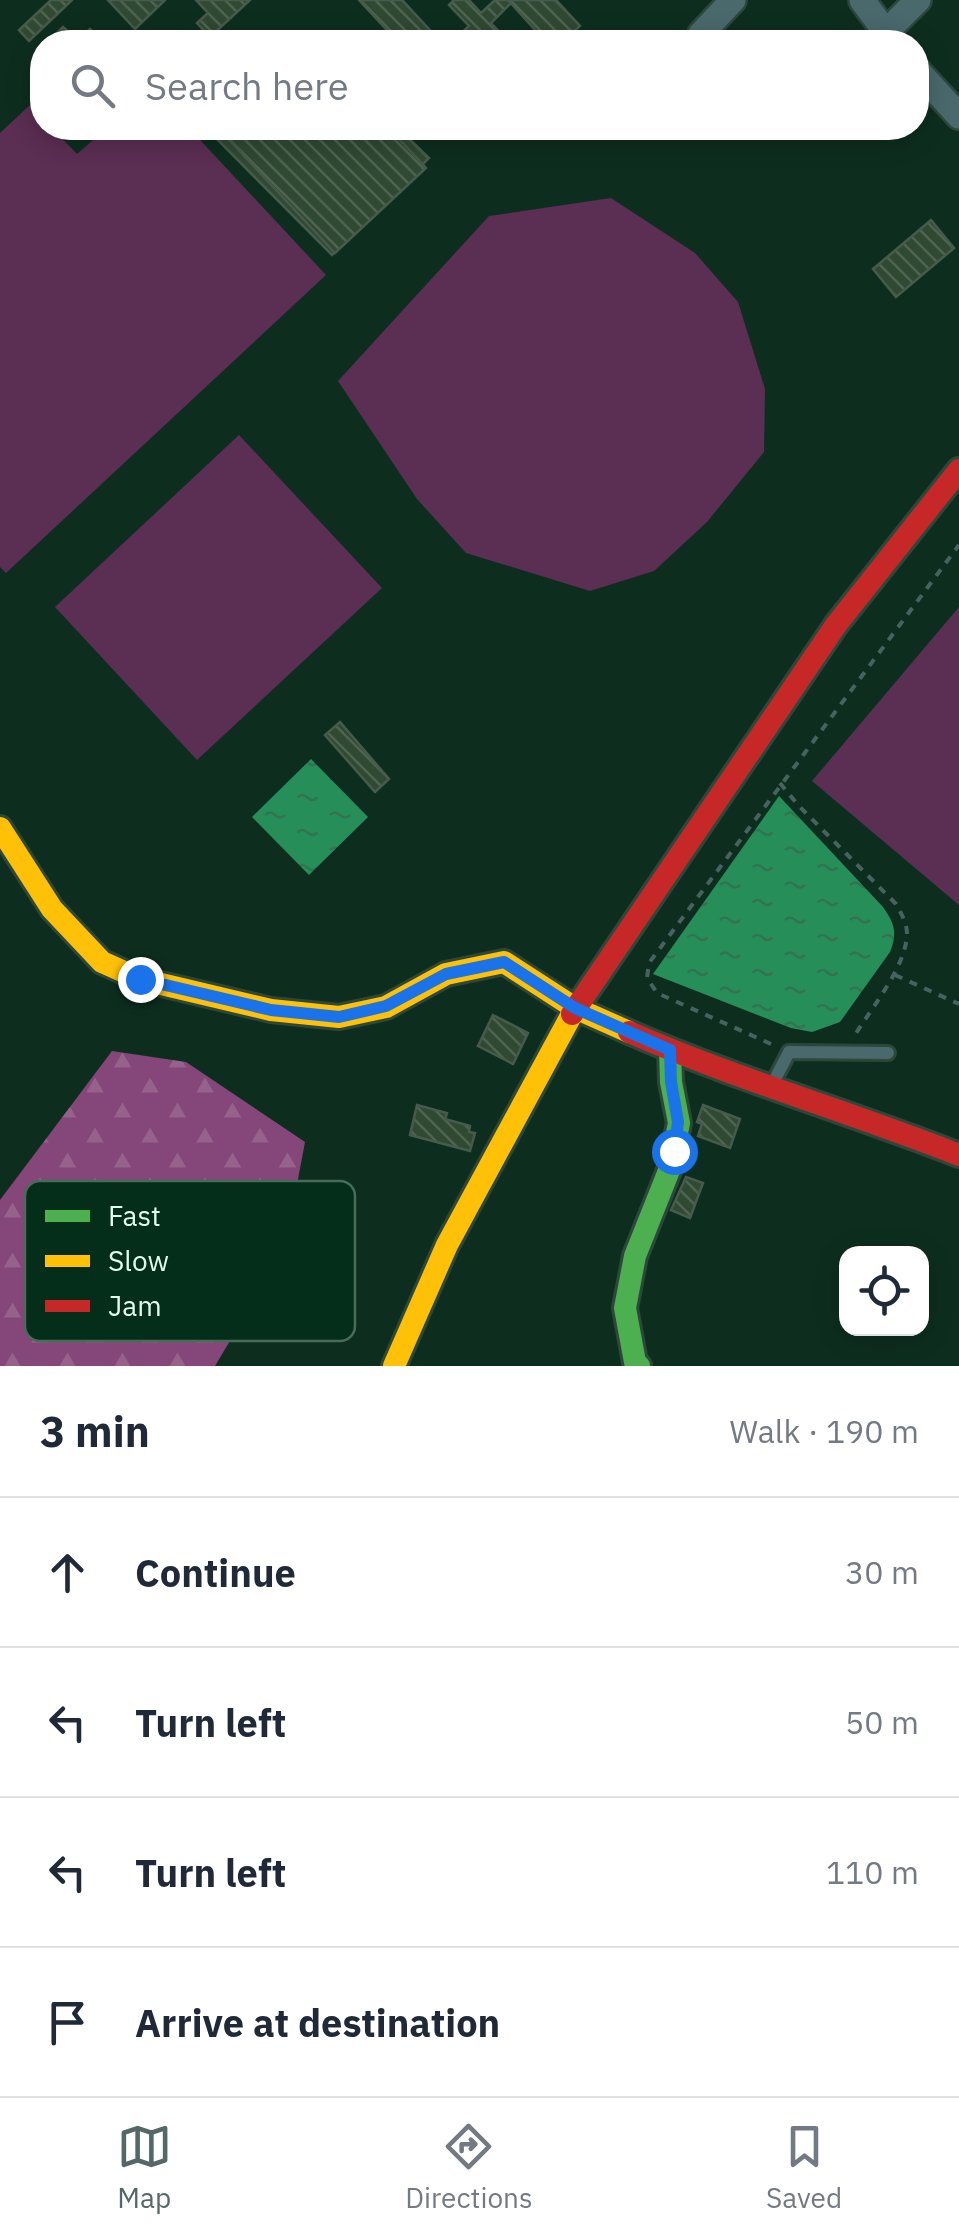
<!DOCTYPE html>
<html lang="en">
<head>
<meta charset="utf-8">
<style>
  :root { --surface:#fff; --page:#f6f6f7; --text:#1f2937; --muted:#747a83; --line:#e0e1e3; --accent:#556868 }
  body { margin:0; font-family:"IBM Plex Sans",sans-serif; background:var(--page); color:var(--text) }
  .controls { position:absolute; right:30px; bottom:30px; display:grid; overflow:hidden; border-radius:20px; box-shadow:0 5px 25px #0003 }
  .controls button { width:90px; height:90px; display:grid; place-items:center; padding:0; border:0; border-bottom:2px solid var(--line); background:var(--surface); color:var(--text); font:50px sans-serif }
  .stop { position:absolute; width:30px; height:30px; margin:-22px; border:8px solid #1a73e8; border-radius:50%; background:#fff }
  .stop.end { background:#1a73e8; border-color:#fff; box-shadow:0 2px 10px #0008 }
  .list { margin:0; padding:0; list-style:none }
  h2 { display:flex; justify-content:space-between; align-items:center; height:130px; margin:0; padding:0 40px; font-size:42px }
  h2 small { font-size:32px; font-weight:400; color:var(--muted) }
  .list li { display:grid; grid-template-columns:65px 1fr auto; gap:30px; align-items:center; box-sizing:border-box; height:150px; padding:0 40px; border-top:2px solid var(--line) }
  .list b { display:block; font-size:38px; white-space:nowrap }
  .list em { font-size:32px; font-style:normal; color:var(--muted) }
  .icon { flex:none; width:55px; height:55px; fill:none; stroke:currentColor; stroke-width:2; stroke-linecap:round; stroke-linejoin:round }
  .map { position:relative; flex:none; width:959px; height:1366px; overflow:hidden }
  .search { position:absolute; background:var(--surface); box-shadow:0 5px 25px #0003; left:30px; right:30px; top:30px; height:110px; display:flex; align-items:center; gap:25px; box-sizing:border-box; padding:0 35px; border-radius:40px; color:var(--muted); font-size:38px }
  .sheet { height:730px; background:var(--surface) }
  nav { display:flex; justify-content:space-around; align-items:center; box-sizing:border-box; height:140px; border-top:2px solid var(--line); background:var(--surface); font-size:28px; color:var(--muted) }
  nav a { display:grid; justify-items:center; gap:5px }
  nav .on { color:var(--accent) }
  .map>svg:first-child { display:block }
  .forest { fill:url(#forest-firs) }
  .pitch { fill:#5b2e53 }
  .water { fill:url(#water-ripples) }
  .building { fill:url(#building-back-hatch); stroke:#465b4c; stroke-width:2.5 }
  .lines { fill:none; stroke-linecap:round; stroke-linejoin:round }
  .lane-casing { stroke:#2d483b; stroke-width:18 }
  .street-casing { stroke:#2d483b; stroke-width:30 }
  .fast-casing { stroke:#2d483b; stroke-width:28 }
  .slow-casing { stroke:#2d483b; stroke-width:28 }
  .jam-casing { stroke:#2d483b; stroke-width:28 }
  .path { stroke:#486260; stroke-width:4; stroke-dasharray:8 8; stroke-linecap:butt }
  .lane { stroke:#4a696c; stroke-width:12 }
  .street { stroke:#4a696c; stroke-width:25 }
  .fast { stroke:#4caf50; stroke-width:22 }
  .slow { stroke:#ffc107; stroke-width:22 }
  .jam { stroke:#c62828; stroke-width:22 }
  .route { stroke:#1a73e8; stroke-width:12 }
  .key { fill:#052e1a; stroke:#476c59; stroke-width:2.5 }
  .key-label { font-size:28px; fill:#e2fdeb }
</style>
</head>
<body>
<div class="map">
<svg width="959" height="1366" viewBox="0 0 959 1366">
  <defs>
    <pattern id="forest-firs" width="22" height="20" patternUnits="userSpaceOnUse" patternTransform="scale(2.5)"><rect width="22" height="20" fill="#854679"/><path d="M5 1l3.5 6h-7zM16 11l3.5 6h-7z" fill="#96628c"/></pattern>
    <pattern id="water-ripples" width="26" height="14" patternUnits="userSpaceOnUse" patternTransform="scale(2.5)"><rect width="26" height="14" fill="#268e59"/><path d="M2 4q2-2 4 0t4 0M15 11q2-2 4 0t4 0" fill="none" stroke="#327451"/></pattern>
    <pattern id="building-back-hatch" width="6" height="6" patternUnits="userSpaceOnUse" patternTransform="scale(2.5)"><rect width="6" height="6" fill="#304933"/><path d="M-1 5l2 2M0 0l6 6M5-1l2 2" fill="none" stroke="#4e6451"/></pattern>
  </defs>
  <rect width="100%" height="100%" fill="#0d2e1f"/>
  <polygon class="forest" points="112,1051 186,1062 305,1142 285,1248 215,1366 0,1366 0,1200"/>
  <g class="pitch">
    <polygon points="31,104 42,117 42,128 52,128 77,154 107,128 189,128 326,275 6,573 0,567 0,133"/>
    <polygon points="611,198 695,253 738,302 765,389 764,452 707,522 654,571 590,591 466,553 417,499 338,381 489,216"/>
    <polygon points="239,435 382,588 197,760 55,607"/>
    <polygon points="959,607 959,905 812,781"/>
  </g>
  <g class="water">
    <polygon points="311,759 368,817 309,875 252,817"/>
    <path d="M779 796 883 907C894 923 898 932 890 952L840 1022 812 1032 791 1028 653 974Z"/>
  </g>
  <g class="building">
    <polygon points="51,0 72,0 29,41 19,30"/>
    <polygon points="108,0 165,0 135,29"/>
    <polygon points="196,0 250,0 210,37 197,23 208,13"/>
    <polygon points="359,0 402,0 441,42 452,32 461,42 398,42"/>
    <polygon points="454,0 469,0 481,13 495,0 508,0 511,3 491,23 509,42 485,42 478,35 470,42 461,42 456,38 469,26 449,5"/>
    <polygon points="508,0 556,0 580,26 562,42 546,42"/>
    <polygon points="63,27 72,35 65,42 48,42"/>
    <polygon points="90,29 103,42 76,42"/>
    <polygon points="210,128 398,128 429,158 332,255 208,130"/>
    <polygon points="218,128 389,128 426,168 335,253"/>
    <polygon points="931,220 954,248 896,297 873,269"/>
    <polygon points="340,722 389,779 375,792 325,735"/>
    <polygon points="493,1015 528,1033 513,1064 478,1046"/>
    <polygon points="417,1105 447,1113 445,1119 470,1126 469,1132 475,1133 470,1151 410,1135"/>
    <polygon points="703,1105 740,1119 730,1148 698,1136 702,1124 697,1122"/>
    <polygon points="686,1177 703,1183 690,1218 671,1210"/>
  </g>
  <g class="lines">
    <defs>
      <polyline id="lane" points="773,1083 789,1052 888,1053"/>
      <g id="street">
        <polyline points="862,0 893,42"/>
        <polyline points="885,33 918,0"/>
        <polyline points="701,34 733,0"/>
        <polyline points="916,69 959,116"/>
      </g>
      <polyline id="fast" points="639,1366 635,1362 625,1308 635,1256 670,1168 679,1123 671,1082 670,1050"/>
      <g id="slow">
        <polyline points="0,828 52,909 102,962 140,979 271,1010 339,1017 386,1007 446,974 504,962 575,1008 629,1032"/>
        <polyline points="394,1366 447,1245 572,1014"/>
      </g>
      <g id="jam">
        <polyline points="572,1014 836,625 959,470"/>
        <path d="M629 1032C736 1079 850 1112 959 1155"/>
      </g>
    </defs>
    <use href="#lane" class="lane-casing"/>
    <use href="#street" class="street-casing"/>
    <use href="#fast" class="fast-casing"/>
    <use href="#slow" class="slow-casing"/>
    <use href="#jam" class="jam-casing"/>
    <g class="path">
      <path d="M780 783 798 805 896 904C901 913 907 923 907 934 906 967 872 1007 855 1035"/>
      <polyline points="895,975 959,1004"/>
      <polyline points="771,1044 657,993 647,978 649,963 959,545"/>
    </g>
    <use href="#lane" class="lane"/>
    <use href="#street" class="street"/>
    <use href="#fast" class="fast"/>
    <use href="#slow" class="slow"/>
    <use href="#jam" class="jam"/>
  </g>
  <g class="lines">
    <polyline class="route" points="140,979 271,1010 339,1017 386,1006 446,974 504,962 575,1008 670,1050 671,1082 678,1122 674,1151"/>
  </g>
  <rect x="25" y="1181" width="330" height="160" rx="15" class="key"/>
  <rect x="45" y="1210" width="45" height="12" fill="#4caf50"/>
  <rect x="45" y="1255" width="45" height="12" fill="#ffc107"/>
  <rect x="45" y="1300" width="45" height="12" fill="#c62828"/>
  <g class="key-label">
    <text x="108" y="1226">Fast</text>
    <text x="108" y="1271">Slow</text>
    <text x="108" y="1316">Jam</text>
  </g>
</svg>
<div class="controls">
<button><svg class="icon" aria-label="locate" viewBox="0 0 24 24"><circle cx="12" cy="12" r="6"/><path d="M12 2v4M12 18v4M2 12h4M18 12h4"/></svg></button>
</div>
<div class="stop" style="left:674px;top:1151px"></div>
<div class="stop end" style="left:140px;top:979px"></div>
<div class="search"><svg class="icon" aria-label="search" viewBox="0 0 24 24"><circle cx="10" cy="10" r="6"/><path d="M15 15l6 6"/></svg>Search here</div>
</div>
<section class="sheet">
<h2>3 min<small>Walk · 190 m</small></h2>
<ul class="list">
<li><svg class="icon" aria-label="ahead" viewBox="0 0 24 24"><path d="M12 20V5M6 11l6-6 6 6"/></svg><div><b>Continue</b></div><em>30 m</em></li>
<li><svg class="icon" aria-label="left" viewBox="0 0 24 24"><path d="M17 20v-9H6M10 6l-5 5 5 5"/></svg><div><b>Turn left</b></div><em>50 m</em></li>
<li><svg class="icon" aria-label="left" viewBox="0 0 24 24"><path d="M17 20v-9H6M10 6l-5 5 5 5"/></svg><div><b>Turn left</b></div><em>110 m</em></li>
<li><svg class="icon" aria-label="arrive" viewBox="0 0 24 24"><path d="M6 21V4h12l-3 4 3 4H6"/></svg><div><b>Arrive at destination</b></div></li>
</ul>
</section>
<nav>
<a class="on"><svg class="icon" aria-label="map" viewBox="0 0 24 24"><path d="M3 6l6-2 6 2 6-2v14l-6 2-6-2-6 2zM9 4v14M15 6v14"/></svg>Map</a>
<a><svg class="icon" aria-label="directions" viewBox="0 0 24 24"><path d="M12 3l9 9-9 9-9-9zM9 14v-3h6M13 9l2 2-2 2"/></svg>Directions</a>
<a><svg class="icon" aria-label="saved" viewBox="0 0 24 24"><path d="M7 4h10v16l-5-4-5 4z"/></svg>Saved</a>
</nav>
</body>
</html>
